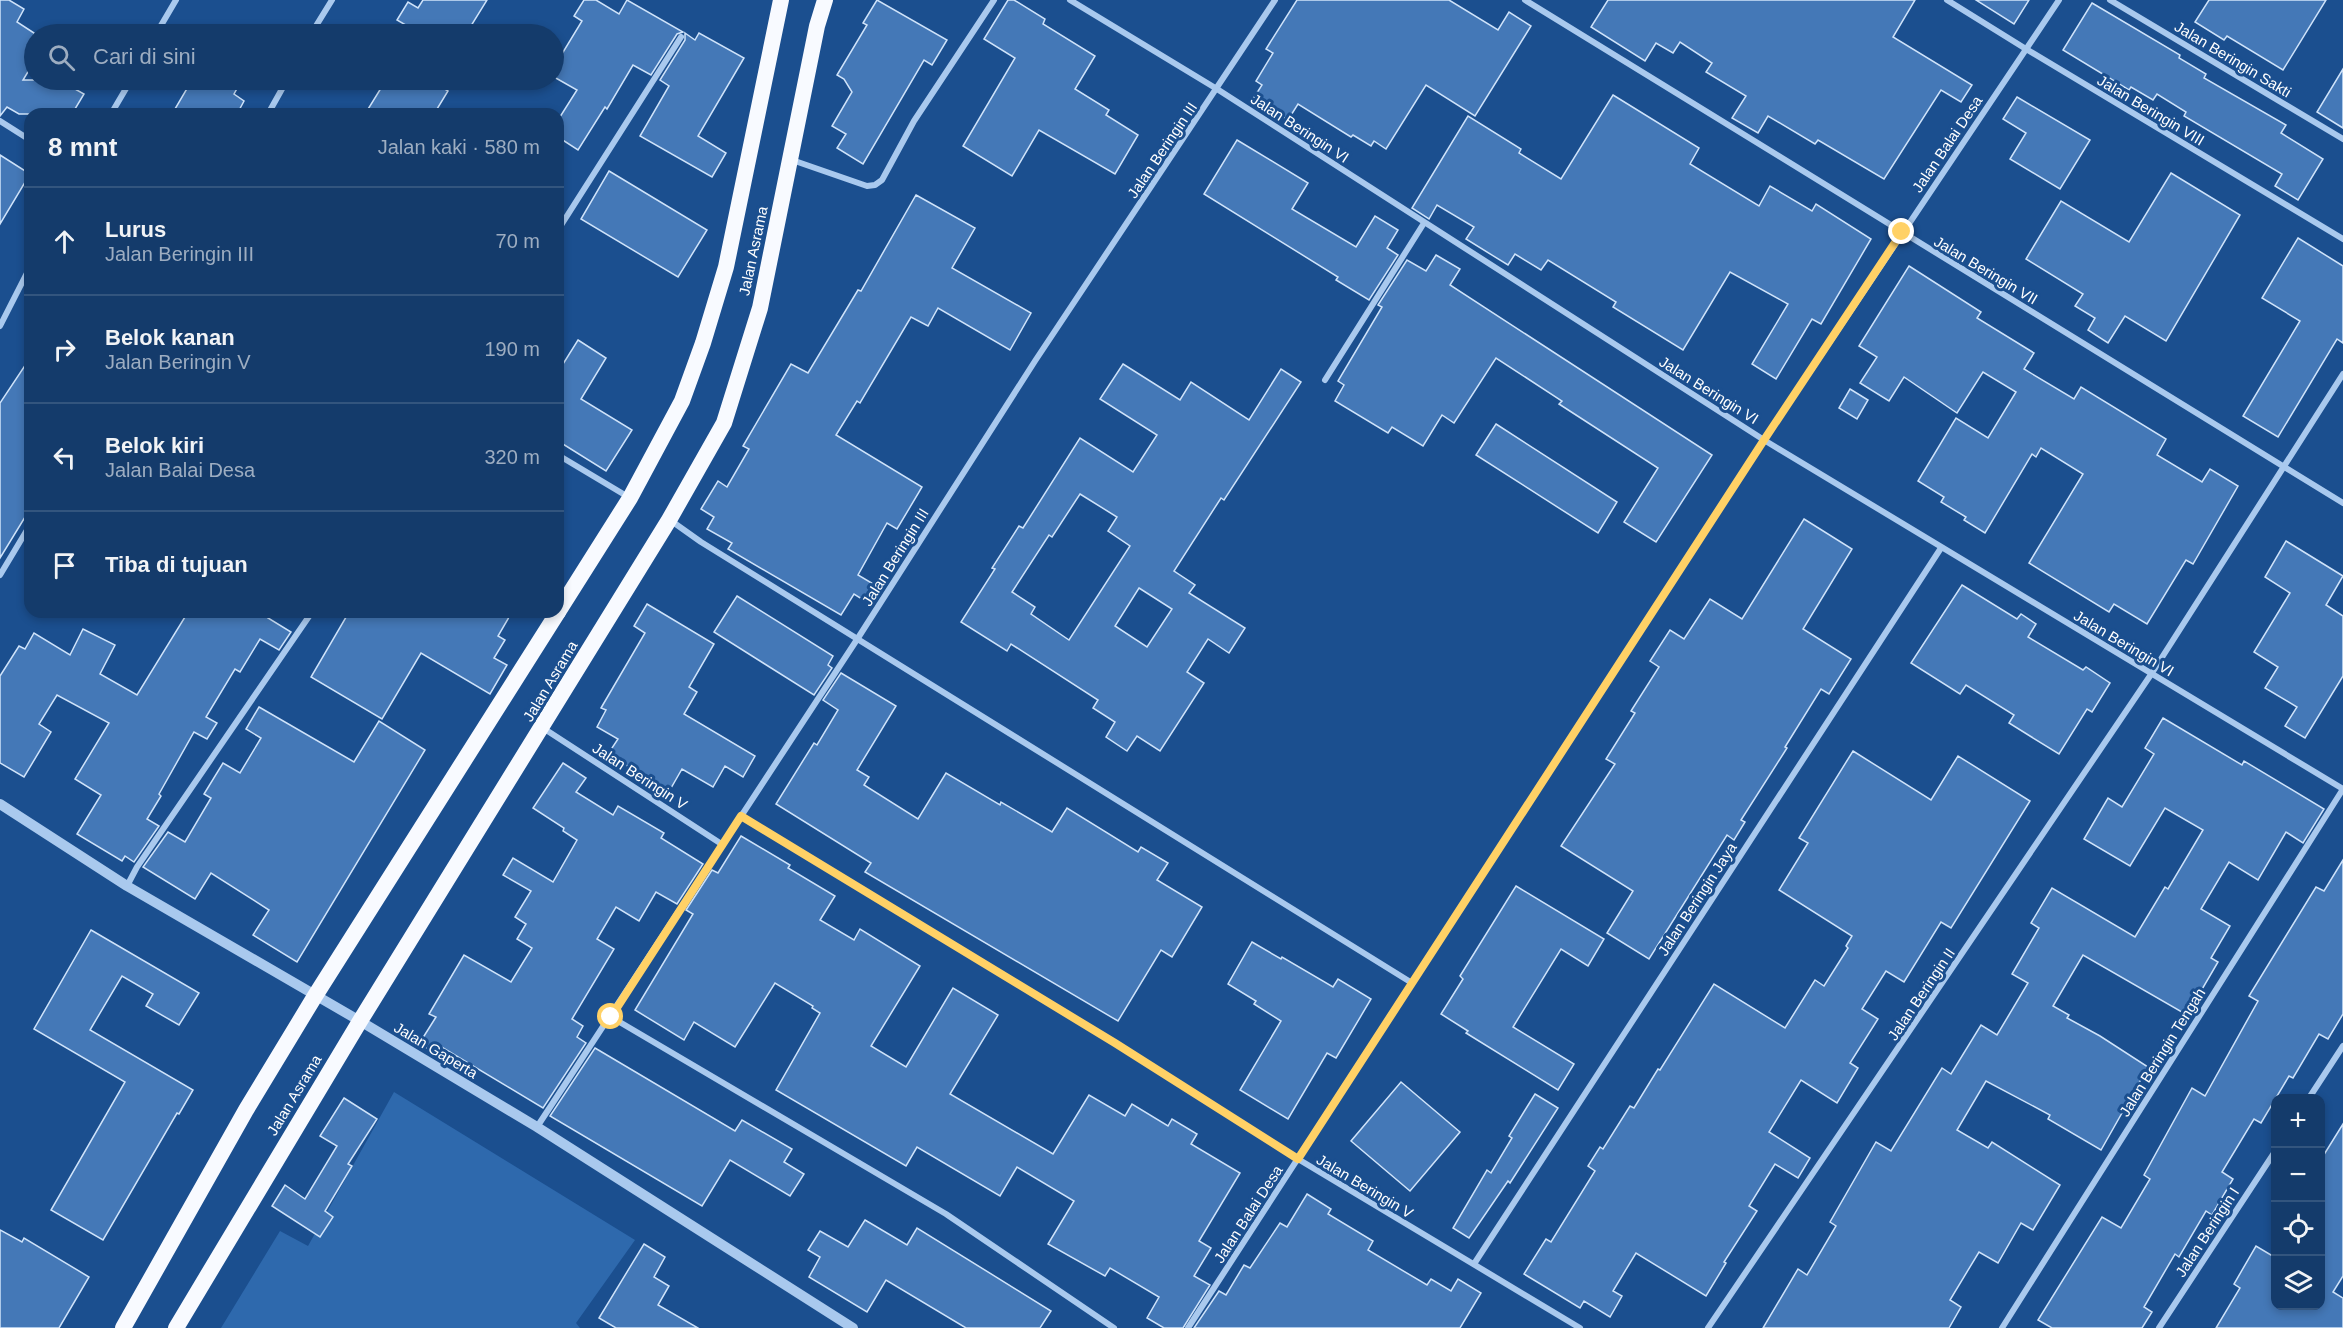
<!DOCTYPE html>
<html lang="id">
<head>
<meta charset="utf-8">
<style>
  :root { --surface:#143b6b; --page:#1d4271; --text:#f1f3f6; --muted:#9dadc1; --line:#33557e }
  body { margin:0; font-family:Helvetica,sans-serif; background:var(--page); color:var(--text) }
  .controls { position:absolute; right:18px; bottom:18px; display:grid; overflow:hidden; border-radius:12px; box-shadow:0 3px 9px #0003 }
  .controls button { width:54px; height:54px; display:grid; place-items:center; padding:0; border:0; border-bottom:2px solid var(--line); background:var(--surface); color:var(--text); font:30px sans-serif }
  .stop { position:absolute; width:18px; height:18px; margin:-14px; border:4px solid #ffd166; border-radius:50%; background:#fff }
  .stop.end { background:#ffd166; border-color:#fff; box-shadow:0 2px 6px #0008 }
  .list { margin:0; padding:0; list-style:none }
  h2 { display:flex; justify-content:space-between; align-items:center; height:78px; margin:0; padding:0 24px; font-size:26px }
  h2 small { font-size:20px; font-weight:400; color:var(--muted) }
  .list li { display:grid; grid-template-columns:39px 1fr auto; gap:18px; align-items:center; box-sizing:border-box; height:108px; padding:0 24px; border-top:2px solid var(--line) }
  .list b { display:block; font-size:22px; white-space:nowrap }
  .list p { margin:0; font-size:20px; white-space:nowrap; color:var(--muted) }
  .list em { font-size:20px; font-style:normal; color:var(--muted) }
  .icon { flex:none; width:33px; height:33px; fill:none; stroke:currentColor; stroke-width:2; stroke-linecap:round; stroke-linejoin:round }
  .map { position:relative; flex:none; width:2343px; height:1328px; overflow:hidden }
  .search { position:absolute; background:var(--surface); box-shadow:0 3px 9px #0003; left:24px; top:24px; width:540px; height:66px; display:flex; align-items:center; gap:15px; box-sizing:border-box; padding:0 21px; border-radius:33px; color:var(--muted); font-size:22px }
  .panel { position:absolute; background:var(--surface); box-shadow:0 3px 9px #0003; left:24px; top:108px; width:540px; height:510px; border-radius:18px }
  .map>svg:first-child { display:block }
  .green { fill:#2e69ad }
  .building { fill:#4478b7; stroke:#cfe3fa; stroke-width:1.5; fill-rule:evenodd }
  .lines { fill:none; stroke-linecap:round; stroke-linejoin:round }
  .minor { stroke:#a9c9ee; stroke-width:6 }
  .tertiary { stroke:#a9c9ee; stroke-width:10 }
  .trunk { stroke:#f8faff; stroke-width:16 }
  .route { stroke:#ffd166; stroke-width:8 }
  .labels { text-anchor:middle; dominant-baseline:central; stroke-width:6; stroke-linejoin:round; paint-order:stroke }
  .street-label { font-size:15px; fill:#fff; stroke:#1b4f8f }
</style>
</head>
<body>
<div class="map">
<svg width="2343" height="1328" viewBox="0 0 2343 1328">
  <rect width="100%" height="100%" fill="#1b4f8f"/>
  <polygon class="green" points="394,1092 635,1240 576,1323 580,1328 221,1328 280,1231 308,1246"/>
  <g class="building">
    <polygon points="0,0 9,0 24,9 17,22 34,33 34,62 23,80 59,80 84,94 72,114 19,114 7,107 0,116"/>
    <polygon points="423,0 487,0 466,34 421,34 397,20 408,2 418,8"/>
    <polygon points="584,0 596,0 619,14 627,0 683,32 677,34 651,75 633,65 607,109 605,107 578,150 558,137 558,120 577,90 554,77 554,67 582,21 574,16"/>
    <polygon points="877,0 947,40 932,65 924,60 863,164 837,148 846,134 832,126 852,92 844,79 837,75 867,25 863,23"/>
    <polygon points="1008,0 1014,0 1045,19 1043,24 1095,56 1075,89 1109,110 1106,115 1138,135 1115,174 1039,130 1012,176 963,146 1015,58 984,39"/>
    <polygon points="1297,0 1449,0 1498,30 1509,12 1531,26 1475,116 1426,85 1386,149 1374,141 1371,146 1353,135 1351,137 1298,104 1288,120 1253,99 1262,85 1256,81 1273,53 1266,49"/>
    <polygon points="1608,0 1915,0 1893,37 1972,85 1961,102 1941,90 1884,179 1818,140 1815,144 1768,116 1758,133 1732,118 1746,96 1706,72 1712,63 1680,42 1673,53 1656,43 1645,61 1591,27"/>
    <polygon points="1976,0 2029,0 2014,24"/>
    <polygon points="2209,0 2326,0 2283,70 2227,36 2224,40 2195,22"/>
    <polygon points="2092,3 2180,55 2179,58 2206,74 2204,78 2286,125 2281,133 2323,159 2298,200 2275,186 2282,174 2184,116 2186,112 2157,94 2153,100 2131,87 2129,90 2063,50"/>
    <polygon points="685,33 695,40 699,33 744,58 698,136 726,153 712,177 640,136 669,86 660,80 685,40"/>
    <polygon points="2343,69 2343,128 2317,112"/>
    <polygon points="192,80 229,80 239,85 234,94 244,101 237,114 172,114"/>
    <polygon points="386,80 430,80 448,91 434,114 365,114"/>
    <polygon points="1613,95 1699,148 1690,164 1759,206 1770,186 1812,211 1816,204 1871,239 1821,324 1812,319 1776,379 1752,364 1788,304 1730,272 1683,350 1613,307 1616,302 1548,260 1541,270 1515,254 1508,265 1466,239 1474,227 1437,205 1429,219 1412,208 1468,116 1521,149 1519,153 1561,179"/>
    <polygon points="2017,97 2090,140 2060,189 2010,159 2026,133 2003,119"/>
    <polygon points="1237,140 1308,183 1292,209 1356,247 1375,216 1398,230 1387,248 1398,255 1369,300 1336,280 1338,277 1204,194"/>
    <polygon points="0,155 30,174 0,224"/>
    <polygon points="609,171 707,230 678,277 581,219"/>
    <polygon points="2171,173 2240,215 2166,341 2125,316 2108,343 2088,330 2095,318 2075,306 2083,294 2026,259 2061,201 2129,242"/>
    <polygon points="916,195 975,228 952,268 1031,313 1010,350 938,308 928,326 911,317 860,403 857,401 836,435 922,487 897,529 887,523 858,575 875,585 865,601 854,594 841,615 728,549 732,543 707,529 714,517 701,509 718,481 727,487 749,449 743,446 791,364 808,373 858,290 861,291"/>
    <polygon points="2298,238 2343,266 2343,343 2337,339 2278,437 2243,416 2300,321 2262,298"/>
    <polygon points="1436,255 1460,269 1450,285 1712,455 1656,542 1624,522 1658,468 1559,404 1562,401 1496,358 1454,423 1442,415 1423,446 1392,427 1388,433 1335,401 1344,385 1338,381 1382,307 1378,305 1407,260 1426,271"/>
    <polygon points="1909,266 1981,312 1977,318 2034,353 2024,369 2074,399 2081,387 2166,439 2157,455 2202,482 2210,469 2238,486 2193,564 2186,560 2147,624 2114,604 2109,612 2029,563 2083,474 2041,448 2036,457 2032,454 1985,533 1964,520 1966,517 1941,502 1944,497 1918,481 1956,418 1988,438 2016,392 1983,372 1957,413 1904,377 1889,401 1860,383 1877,357 1859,346"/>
    <polygon points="578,340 606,358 581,399 632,430 606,471 558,441 558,372"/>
    <polygon points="30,358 30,509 0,558 0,403"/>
    <path d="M1123 364 1180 400 1191 382 1249 420 1281 369 1301 382 1224 500 1221 498 1174 571 1195 585 1189 593 1245 628 1229 653 1208 639 1187 672 1204 683 1160 751 1137 736 1127 751 1106 737 1115 722 1093 708 1098 700 1011 644 1007 651 961 622 995 569 992 568 1019 526 1023 528 1080 438 1133 472 1157 435 1100 399ZM1080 494 1117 517 1108 531 1130 546 1069 640 1031 614 1035 607 1012 592 1049 535 1052 537ZM1139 588 1172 609 1147 647 1115 626Z"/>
    <polygon points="1850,389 1868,400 1857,419 1839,408"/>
    <polygon points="1496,424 1617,502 1598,533 1476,455"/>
    <polygon points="1804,519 1852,549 1803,629 1851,659 1829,694 1821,689 1785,747 1787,748 1741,820 1745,822 1734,840 1727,835 1649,959 1607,933 1633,891 1561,846 1615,764 1606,759 1635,713 1631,711 1659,667 1650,661 1670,630 1684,639 1710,599 1742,619"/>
    <polygon points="2286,541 2343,576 2326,605 2343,616 2343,676 2305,738 2285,726 2297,707 2265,688 2278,667 2254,652 2290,593 2265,577"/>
    <polygon points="1962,585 2017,619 2021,614 2036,624 2028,637 2083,670 2086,667 2110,683 2092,712 2087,709 2059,754 2009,723 2014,715 1966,685 1960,694 1911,663"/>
    <polygon points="737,596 833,656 828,665 832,668 814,695 714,632"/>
    <polygon points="647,604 714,644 689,687 697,692 684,714 755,756 743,777 725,766 713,787 682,769 667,795 642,779 644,776 608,754 618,739 597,727 606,710 601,708 645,633 634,626"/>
    <polygon points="188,612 272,612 268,618 291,632 279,650 260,639 240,672 235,669 206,717 217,723 207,739 194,732 159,794 161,796 147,819 159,826 134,862 125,856 122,861 77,834 101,795 75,779 109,723 57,695 39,724 51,732 24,777 0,763 0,676 19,646 25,649 34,633 70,655 83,629 115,645 100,674 137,695"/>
    <polygon points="349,612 512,612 498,636 505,640 494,658 507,665 490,694 421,653 382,719 311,677"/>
    <polygon points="841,673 896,706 857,770 869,777 864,785 918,819 946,773 1000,805 1001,802 1052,832 1067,808 1138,852 1141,847 1168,863 1157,880 1202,907 1172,957 1161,950 1118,1021 865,872 871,863 776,804 814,743 817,745 838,710 823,700"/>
    <polygon points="259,707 354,762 379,721 425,750 297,962 253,935 269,910 211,873 195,899 143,867 168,832 185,842 211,798 204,794 223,763 240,773 261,738 246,729"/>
    <polygon points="2163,718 2242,765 2244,761 2324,809 2303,843 2286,832 2258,880 2229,862 2201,909 2230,926 2211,958 2218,962 2187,1015 2083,955 2053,1006 2069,1015 2067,1018 2100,1036 2148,1067 2101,1150 2048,1119 2050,1115 1986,1081 1957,1130 1988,1148 1992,1142 2060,1185 2033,1230 2021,1223 1998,1263 1979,1252 1950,1300 1961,1307 1949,1328 1763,1328 1798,1269 1807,1275 1836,1226 1830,1222 1876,1142 1891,1151 1942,1068 1951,1074 1981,1025 1997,1035 2028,983 2012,974 2039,928 2031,923 2052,888 2135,937 2165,887 2168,889 2203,830 2165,808 2130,866 2084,839 2108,798 2122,807 2154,754 2145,748"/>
    <polygon points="1853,751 1931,800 1958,756 2030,801 1951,928 1941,922 1904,982 1886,971 1862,1009 1878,1019 1850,1063 1858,1068 1837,1103 1801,1080 1769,1132 1810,1158 1798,1178 1775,1164 1749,1206 1757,1211 1724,1262 1726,1263 1706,1296 1636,1253 1613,1291 1622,1296 1610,1317 1584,1301 1580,1308 1524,1274 1546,1239 1551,1242 1595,1171 1588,1166 1600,1147 1603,1149 1630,1106 1634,1108 1658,1069 1660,1070 1714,984 1785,1028 1815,980 1824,986 1848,948 1846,946 1852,936 1779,890 1808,843 1799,838"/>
    <polygon points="563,763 586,778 576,792 613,815 618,806 664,833 661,838 703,864 677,904 656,892 639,921 616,907 597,939 614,949 572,1019 583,1026 577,1037 586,1043 543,1108 440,1046 436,1053 419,1044 436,1017 429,1014 464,955 511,982 532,948 517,939 526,924 515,917 531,891 503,875 513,858 553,882 577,840 563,831 564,828 533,808"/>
    <polygon points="741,836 790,865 788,868 835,896 820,920 854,940 860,929 920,966 871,1046 906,1067 953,988 998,1015 950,1094 1053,1154 1089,1095 1125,1116 1132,1104 1168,1126 1172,1119 1197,1134 1191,1144 1240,1173 1199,1241 1211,1248 1194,1276 1210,1285 1183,1328 1164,1328 1147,1318 1159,1297 1110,1268 1105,1276 1048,1244 1074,1201 1017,1167 1000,1196 917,1147 906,1166 776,1090 820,1013 812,1008 813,1006 775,983 735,1047 694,1022 684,1040 635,1010 693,914 686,910 712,870 718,873"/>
    <polygon points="2343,860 2343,1014 2328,1039 2319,1034 2293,1078 2289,1076 2261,1123 2254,1119 2222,1172 2233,1179 2212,1215 2206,1211 2179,1257 2175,1254 2144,1307 2152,1312 2142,1328 2052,1328 2038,1320 2102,1217 2121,1228 2150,1179 2144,1175 2192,1088 2205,1096 2258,1001 2249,996 2316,887 2324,891"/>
    <polygon points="1516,886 1604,939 1588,966 1561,949 1513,1027 1574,1064 1558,1090 1466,1033 1468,1031 1441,1014 1463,979 1460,976"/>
    <polygon points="91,930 199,993 179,1025 146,1006 153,994 122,976 90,1030 193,1090 179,1114 177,1113 103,1240 51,1210 125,1082 34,1029"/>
    <polygon points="1252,942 1281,959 1282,957 1333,987 1338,979 1371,999 1336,1058 1327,1053 1288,1119 1240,1090 1281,1021 1254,1004 1256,1001 1228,984"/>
    <polygon points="595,1048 735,1131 742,1120 792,1149 784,1162 804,1174 790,1196 730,1160 702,1206 550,1116"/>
    <polygon points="1401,1082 1460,1132 1410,1191 1351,1141"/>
    <polygon points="1535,1094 1558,1108 1510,1183 1508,1181 1469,1238 1453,1228 1487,1170 1491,1173 1512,1138 1509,1136"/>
    <polygon points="344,1098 377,1119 348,1164 352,1166 325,1211 333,1217 320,1237 272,1206 285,1185 305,1199 337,1146 320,1136"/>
    <polygon points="2343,1124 2343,1276 2333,1292 2343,1298 2343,1328 2216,1328 2240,1288 2234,1284 2256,1246 2276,1258 2276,1305 2320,1305 2320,1161"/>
    <polygon points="1307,1194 1331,1209 1328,1214 1373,1241 1368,1250 1427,1285 1431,1279 1451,1291 1458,1279 1481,1293 1460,1328 1194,1328 1219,1291 1226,1295 1244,1265 1250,1268 1280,1223 1287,1227"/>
    <polygon points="865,1220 907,1245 917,1228 1051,1311 1040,1328 966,1328 886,1280 867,1312 809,1277 820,1257 808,1250 820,1231 848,1247"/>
    <polygon points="0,1230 22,1242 24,1238 89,1277 59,1328 0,1328"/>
    <polygon points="644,1244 665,1257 654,1277 669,1286 658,1305 698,1328 616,1328 599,1318"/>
  </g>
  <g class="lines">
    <g class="minor">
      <polyline points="1070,0 1217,89 1764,440 2343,789"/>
      <polyline points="1525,0 2343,503"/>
      <polyline points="1947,0 2026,49 2343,239"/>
      <polyline points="2110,0 2343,139"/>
      <polyline points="314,28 326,34"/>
      <polyline points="156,34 176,0"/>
      <polyline points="311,34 332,0"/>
      <polyline points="111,114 131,80"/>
      <polyline points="268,114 287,80"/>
      <polyline points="0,121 30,140"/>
      <polyline points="792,160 867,186 875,185 882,180 914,121 994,0"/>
      <polyline points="558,230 681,37"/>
      <polyline points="0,326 30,267"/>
      <polyline points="1325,380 1424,223"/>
      <polyline points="558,455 630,498"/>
      <polyline points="670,520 701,542 1412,983"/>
      <polyline points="0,575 30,525"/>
      <polyline points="543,728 723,845"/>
      <polyline points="741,816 1115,1043 1298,1159 1580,1328"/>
      <polyline points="127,886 137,867 312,612"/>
      <polyline points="611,1017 946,1214 1114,1328"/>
      <polyline points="2309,1098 2343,1046"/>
      <polyline points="537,1127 858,638 1035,361 1275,0"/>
      <polyline points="1474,1264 1941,548"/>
      <polyline points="1188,1328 1764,440 2059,0"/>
      <polyline points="1708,1328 2152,673 2343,374"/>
      <polyline points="2002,1328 2343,789"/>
      <polyline points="2159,1328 2276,1150"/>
    </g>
    <polyline class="tertiary" points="0,804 127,886 360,1021 537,1127 853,1328"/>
    <g class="trunk">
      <polyline points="558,612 630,498 682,401 703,343 726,267 781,0"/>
      <polyline points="123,1328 246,1110 315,996 558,612"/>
      <polyline points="176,1328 360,1021 669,520 724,423 760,308 817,26 825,0"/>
    </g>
  </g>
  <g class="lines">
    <polyline class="route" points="611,1017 741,816 1115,1043 1298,1159 1764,440 1902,232"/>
  </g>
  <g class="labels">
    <g class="street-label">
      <text transform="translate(2233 59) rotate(31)">Jalan Beringin Sakti</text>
      <text transform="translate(2151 110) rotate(31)">Jalan Beringin VIII</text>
      <text transform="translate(1300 128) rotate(33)">Jalan Beringin VI</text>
      <text transform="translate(1947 144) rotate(-56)">Jalan Balai Desa</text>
      <text transform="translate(1162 150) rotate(-56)">Jalan Beringin III</text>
      <text transform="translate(753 251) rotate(-78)">Jalan Asrama</text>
      <text transform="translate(1986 270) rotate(31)">Jalan Beringin VII</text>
      <text transform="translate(1709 390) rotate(32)">Jalan Beringin VI</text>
      <text transform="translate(895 557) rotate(-58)">Jalan Beringin III</text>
      <text transform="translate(2124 643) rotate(31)">Jalan Beringin VI</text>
      <text transform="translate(550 681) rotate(-59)">Jalan Asrama</text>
      <text transform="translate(640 776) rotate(33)">Jalan Beringin V</text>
      <text transform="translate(1697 899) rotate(-57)">Jalan Beringin Jaya</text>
      <text transform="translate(1921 994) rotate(-56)">Jalan Beringin II</text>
      <text transform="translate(436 1050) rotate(31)">Jalan Gaperta</text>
      <text transform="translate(2162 1052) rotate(-58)">Jalan Beringin Tengah</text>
      <text transform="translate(294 1095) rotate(-59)">Jalan Asrama</text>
      <text transform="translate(1365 1186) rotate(31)">Jalan Beringin V</text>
      <text transform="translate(1248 1214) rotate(-57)">Jalan Balai Desa</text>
      <text transform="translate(2207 1232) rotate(-57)">Jalan Beringin I</text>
    </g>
  </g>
</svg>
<div class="controls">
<button>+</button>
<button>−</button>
<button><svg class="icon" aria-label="locate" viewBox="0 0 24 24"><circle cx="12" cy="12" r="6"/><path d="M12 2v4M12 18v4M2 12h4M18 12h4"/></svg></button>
<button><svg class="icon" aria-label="layers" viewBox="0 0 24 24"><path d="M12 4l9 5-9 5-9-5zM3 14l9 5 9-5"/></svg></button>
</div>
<div class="stop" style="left:611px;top:1017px"></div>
<div class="stop end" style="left:1902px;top:232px"></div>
<div class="search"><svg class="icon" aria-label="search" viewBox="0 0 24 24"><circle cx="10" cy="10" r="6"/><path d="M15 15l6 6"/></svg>Cari di sini</div>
<section class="panel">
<h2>8 mnt<small>Jalan kaki · 580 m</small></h2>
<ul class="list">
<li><svg class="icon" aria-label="ahead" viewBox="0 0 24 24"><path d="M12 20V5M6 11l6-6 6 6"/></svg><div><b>Lurus</b><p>Jalan Beringin III</p></div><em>70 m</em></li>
<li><svg class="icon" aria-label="right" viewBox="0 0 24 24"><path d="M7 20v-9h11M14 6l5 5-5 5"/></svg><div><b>Belok kanan</b><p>Jalan Beringin V</p></div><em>190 m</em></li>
<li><svg class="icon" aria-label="left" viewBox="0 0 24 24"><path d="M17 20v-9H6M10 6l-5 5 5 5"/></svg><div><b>Belok kiri</b><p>Jalan Balai Desa</p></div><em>320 m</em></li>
<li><svg class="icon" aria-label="arrive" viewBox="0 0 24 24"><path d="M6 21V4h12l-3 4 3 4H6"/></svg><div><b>Tiba di tujuan</b></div></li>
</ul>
</section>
</div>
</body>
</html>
